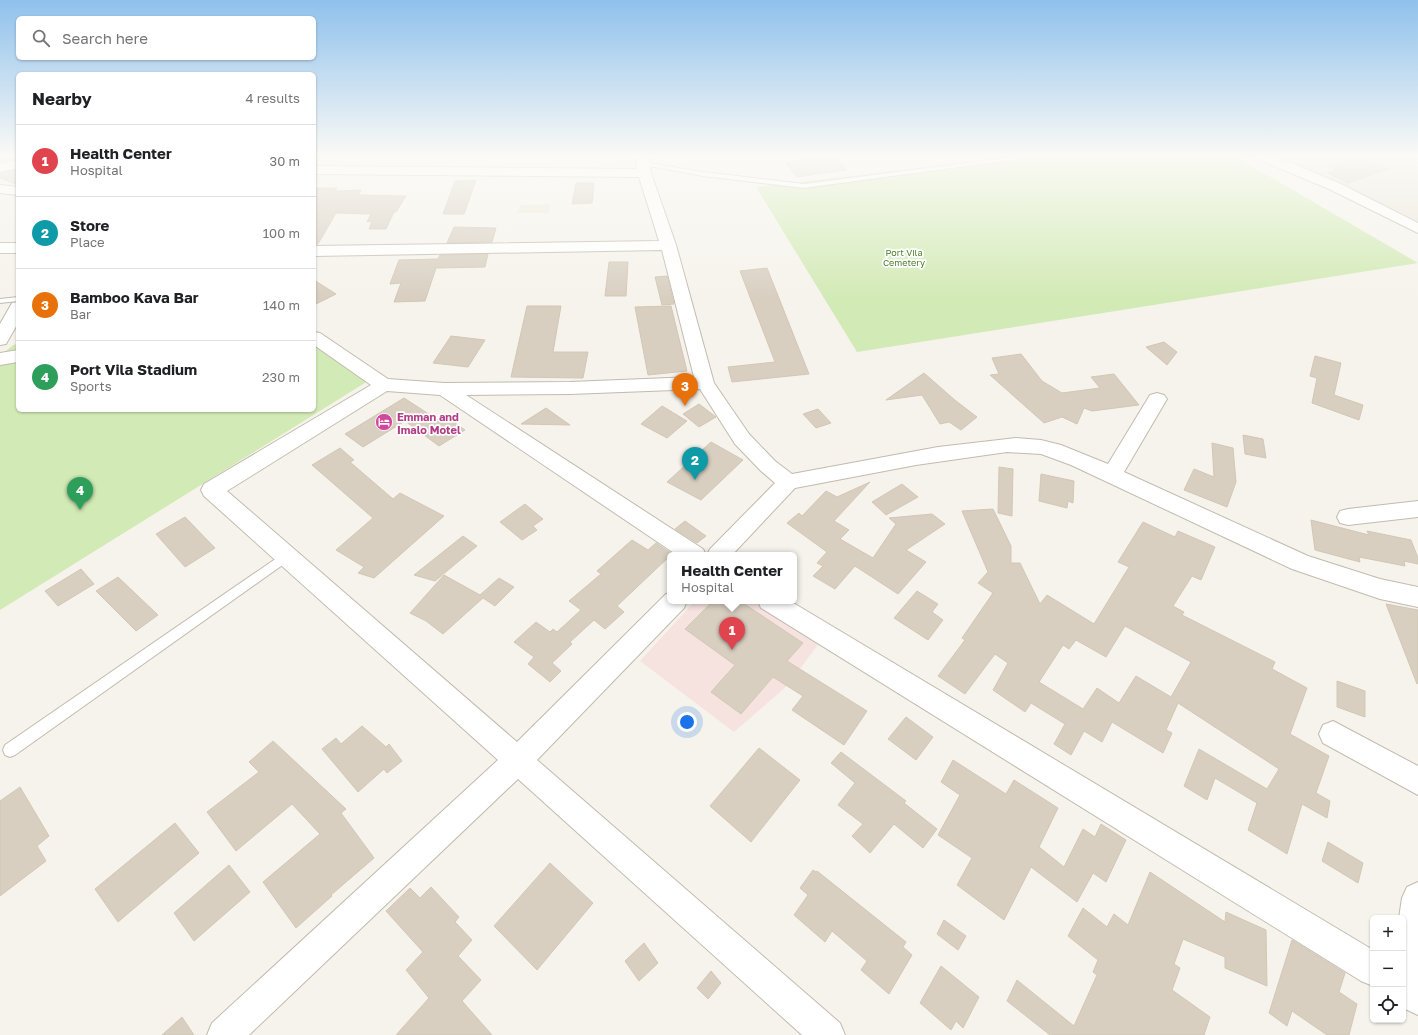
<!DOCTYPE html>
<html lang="en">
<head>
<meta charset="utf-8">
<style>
  :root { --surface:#fff; --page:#f2f2f2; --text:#202124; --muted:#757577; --line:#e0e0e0; --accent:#fc3f1d }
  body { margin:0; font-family:"Golos Text",sans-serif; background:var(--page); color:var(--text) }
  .controls { position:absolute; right:12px; bottom:12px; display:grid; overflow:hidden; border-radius:6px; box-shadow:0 1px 3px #0004 }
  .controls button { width:36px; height:36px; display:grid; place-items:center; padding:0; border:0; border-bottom:1px solid var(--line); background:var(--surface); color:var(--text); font:20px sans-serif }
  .you { position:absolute; left:687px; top:722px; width:14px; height:14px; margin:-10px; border:3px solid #fff; border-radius:50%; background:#1a73e8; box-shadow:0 0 0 6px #1a73e833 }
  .badge { display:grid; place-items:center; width:26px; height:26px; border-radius:50%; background:var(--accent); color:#fff; font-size:13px; font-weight:700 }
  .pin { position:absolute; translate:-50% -33px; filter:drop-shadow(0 1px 2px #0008) }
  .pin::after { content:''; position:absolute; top:21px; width:14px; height:12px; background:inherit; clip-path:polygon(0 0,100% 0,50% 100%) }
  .popup { position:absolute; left:667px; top:552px; width:130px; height:52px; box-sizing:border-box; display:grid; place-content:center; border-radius:6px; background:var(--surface); filter:drop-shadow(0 1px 3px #0005); font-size:13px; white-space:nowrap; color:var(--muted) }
  .popup b { font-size:15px; color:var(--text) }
  .popup::after { content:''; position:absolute; left:50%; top:100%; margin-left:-8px; border:8px solid transparent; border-top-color:var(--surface) }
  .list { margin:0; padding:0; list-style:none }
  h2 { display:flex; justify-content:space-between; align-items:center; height:52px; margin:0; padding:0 16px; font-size:17px }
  h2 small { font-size:13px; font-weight:400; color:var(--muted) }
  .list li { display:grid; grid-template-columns:26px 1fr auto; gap:12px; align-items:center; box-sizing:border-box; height:72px; padding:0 16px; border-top:1px solid var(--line) }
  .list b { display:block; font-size:15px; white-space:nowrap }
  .list p { margin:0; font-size:13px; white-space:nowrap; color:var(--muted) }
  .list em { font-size:13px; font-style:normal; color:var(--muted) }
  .icon { flex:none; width:22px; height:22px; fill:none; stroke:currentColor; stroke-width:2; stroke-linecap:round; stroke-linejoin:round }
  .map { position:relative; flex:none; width:1418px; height:1035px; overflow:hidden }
  .search { position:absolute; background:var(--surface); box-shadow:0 1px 3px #0004; left:16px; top:16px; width:300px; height:44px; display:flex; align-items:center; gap:10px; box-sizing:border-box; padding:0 14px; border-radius:6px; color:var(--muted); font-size:15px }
  .panel { position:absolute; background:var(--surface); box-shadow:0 1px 3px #0004; left:16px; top:72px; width:300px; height:340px; border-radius:6px }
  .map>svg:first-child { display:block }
  .residential { fill:#eae5da }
  .education { fill:#efe8d6 }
  .medical { fill:#f6e3e0 }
  .green { fill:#d2eab5 }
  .building { fill:#d8cfc1; stroke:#d3c7b4; fill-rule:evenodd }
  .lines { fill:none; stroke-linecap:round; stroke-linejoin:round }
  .service-casing { stroke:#c2bbae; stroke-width:2 }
  .minor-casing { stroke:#c2bbae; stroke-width:2 }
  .service { fill:#fff; fill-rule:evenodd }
  .minor { fill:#fff; fill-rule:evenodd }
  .labels { text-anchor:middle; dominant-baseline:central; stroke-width:3.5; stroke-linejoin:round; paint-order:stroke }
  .far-park-label { font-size:9px; fill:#4a7f2a; stroke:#fff }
  .hotel-label { font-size:11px; font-weight:bold; fill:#b23c85; stroke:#fff; text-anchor:start }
</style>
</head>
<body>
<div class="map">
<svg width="1418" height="1035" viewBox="0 0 1418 1035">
  <rect width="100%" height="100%" fill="#f6f3ec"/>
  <polygon class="residential" points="1258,154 1418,154 1418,229"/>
  <polygon class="education" points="550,204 548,213 517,213 520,205"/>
  <polygon class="medical" points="695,601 759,601 822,639 788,685 734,732 640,661"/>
  <g class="green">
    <polygon points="1039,154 1231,154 1418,263 857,352 756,187"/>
    <polygon points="18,344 18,410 314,410 314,344 368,381 0,610 0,356 13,345"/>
  </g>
  <g class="building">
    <polygon points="0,154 18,154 18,159 0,162"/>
    <polygon points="834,156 847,170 797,177 785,162"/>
    <polygon points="1356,156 1389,169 1348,183 1327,173 1337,170 1327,165"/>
    <polygon points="18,170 18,185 0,178 0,173"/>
    <polygon points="476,180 464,214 443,214 455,181"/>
    <polygon points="576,183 594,183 592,203 572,204"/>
    <polygon points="314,188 337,188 335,191 361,190 358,195 406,196 396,212 394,212 386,229 369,229 372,221 367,222 371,214 336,213 318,244 314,244"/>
    <polygon points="454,227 496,228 492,242 447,243"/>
    <polygon points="488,254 485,267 436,268 425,301 394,302 401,283 390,284 399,260 438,259 440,255"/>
    <polygon points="609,262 628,262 626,296 605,296"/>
    <polygon points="767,268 809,374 732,382 728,367 775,362 740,271"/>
    <polygon points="667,276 674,304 662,305 655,277"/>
    <polygon points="314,280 336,294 314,305"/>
    <polygon points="527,306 561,306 553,352 588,352 583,378 511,377"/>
    <polygon points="671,306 687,371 648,375 635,307"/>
    <polygon points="451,336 485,340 468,367 433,363"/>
    <polygon points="1164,342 1177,352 1167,365 1146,347"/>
    <polygon points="1021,354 1042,381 1062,393 1100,388 1091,377 1114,374 1139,405 1092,411 1084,408 1077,424 1062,417 1044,423 990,375 999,374 992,358"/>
    <polygon points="1315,356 1341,363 1334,395 1363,405 1359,420 1312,403 1317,378 1310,376"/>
    <polygon points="924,373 956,401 977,417 961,430 949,422 940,424 922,395 886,400"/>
    <polygon points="404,398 438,420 445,416 465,430 439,446 405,421 363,447 345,434"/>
    <polygon points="699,404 716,417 699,427 683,414"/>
    <polygon points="662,406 687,421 667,438 641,424"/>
    <polygon points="546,408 570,425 521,424"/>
    <polygon points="818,409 831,423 816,428 803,414"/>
    <polygon points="1243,435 1263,439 1266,458 1245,454"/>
    <polygon points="711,442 743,460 701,500 667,482"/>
    <polygon points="1212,443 1233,448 1236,482 1227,507 1184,490 1194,469 1214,477"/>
    <polygon points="340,448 354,460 350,462 393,499 400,493 444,516 374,578 358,573 364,567 336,550 373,518 312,465"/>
    <polygon points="999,467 1013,469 1012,516 998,513"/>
    <polygon points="1041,474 1074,481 1073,503 1068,501 1067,508 1039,501"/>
    <polygon points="870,482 834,521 849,530 840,539 873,558 896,524 889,518 932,514 945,524 906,550 926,562 898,594 855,566 835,589 813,576 823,566 817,563 827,552 787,523 799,513 802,516 826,491 837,497"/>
    <polygon points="902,484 918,497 886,515 872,502"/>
    <polygon points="525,504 543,519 533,526 537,530 522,540 500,522"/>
    <path d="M993 509 1011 546V563H1020L1040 604 1047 595 1094 624 1129 567 1118 562 1143 522 1175 537 1178 531 1215 547 1201 580 1192 576 1173 606 1184 612 1182 615 1275 662 1272 669 1307 688 1290 734 1329 756 1316 793 1330 801 1327 818 1302 804 1287 854 1248 830 1257 803 1215 778 1207 800 1184 786 1199 749 1267 789 1279 769 1178 703 1166 730 1172 733 1163 753 1112 722 1102 742 1084 731 1071 755 1054 744 1065 724 1031 703 1025 712 993 690 1008 663 995 654 965 694 938 676 965 640 962 638 993 593 978 583 988 572 962 511ZM1125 626 1191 662 1171 697 1136 676 1119 703 1097 688 1083 709 1039 682 1063 645 1069 649 1076 640 1106 657Z"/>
    <polygon points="185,517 215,548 185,567 156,534"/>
    <polygon points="1311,520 1369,535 1367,531 1411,540 1418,558 1418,564 1404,561 1405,566 1359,557 1360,562 1315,550"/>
    <polygon points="685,521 706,536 697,543 675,529"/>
    <polygon points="463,536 477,546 435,581 414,575"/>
    <polygon points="632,540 648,550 656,543 672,554 617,606 624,612 605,629 594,620 570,642 572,644 552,663 561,671 550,682 528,664 534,657 514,642 536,622 550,632 553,629 557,632 581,610 569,601 601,574 597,571"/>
    <polygon points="81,569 94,584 58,606 45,591"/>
    <polygon points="444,575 480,595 499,578 514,587 495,606 483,598 443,634 426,621 410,613"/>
    <polygon points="118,577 158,615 136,631 96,591"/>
    <polygon points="917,591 938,604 932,612 943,620 928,640 894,618"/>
    <polygon points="713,601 740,601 803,643 787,661 867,711 844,745 792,710 803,696 773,677 741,714 711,692 735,665 685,629"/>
    <polygon points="1386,604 1418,610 1418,683 1417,684"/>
    <polygon points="1337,681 1365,691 1365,717 1337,707"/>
    <polygon points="906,717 933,737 916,760 888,739"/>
    <polygon points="362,726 386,747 389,744 402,761 387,773 384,769 358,792 322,749 336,738 341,744"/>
    <polygon points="273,741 346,809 341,813 374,858 331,895 332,896 296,928 263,882 320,834 292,804 236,851 207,812 259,772 249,762"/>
    <polygon points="759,748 800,780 751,842 710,806"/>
    <polygon points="841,752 906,801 904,803 937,829 923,848 894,824 870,853 852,836 863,824 838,805 855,783 831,763"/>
    <polygon points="953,760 1006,794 1014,780 1058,808 1039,847 1064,867 1083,829 1095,837 1101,824 1126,840 1106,882 1093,873 1077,902 1031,867 1004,920 957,885 972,858 938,835 960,795 941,782"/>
    <polygon points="20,787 49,836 37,846 46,861 0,896 0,801"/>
    <polygon points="175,823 199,853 118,922 95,889"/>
    <polygon points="1328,842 1363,863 1358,883 1322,861"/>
    <polygon points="550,863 593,903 537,970 494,926"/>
    <polygon points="229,865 250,892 194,941 174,913"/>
    <polygon points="813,870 816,872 817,871 906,942 903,947 912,955 889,994 861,970 867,961 832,931 825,942 794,915 808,895 800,888"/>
    <polygon points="1150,872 1225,922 1226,912 1266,930 1267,986 1225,968 1225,957 1183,939 1174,964 1180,968 1172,990 1210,1017 1204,1035 1050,1035 1007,1001 1017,980 1074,1026 1097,975 1093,972 1098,960 1068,936 1083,908 1107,927 1114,914 1128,925"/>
    <polygon points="431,887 459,917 455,922 472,940 458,956 481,980 462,1001 492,1035 396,1035 429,998 406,970 423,952 386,911 410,888 420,898"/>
    <polygon points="944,920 966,936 958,950 937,934"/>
    <polygon points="1292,940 1345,973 1339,992 1357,1004 1349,1035 1327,1035 1292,1011 1287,1026 1269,1013"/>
    <polygon points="644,943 658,963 639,981 625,961"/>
    <polygon points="941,966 979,997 963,1028 956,1021 951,1030 920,1003"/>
    <polygon points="711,971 721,983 708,999 697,988"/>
    <polygon points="182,1017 194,1035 162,1035"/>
  </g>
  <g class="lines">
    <defs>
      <g id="service">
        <polygon points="1035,154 1055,154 804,188 703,176 639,164 642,162 703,172 804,184"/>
        <polygon points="18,297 18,301 0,303 0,299"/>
        <polygon points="287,551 291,553 293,556 291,559 15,755 10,757 5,755 3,750 5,745"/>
      </g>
      <g id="minor">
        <polygon points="635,154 648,154 651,173 676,245 714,383 749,434 775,461 792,474 938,447 1016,438 1041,440 1061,445 1108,464 1150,395 1157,393 1164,395 1167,399 1124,472 1308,556 1380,579 1418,587 1418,607 1380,599 1292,569 1071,465 1041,454 1007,452 916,465 795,488 732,555 707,555 710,549 775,483 761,471 735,444 700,389 570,394 466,395 703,549 706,555 677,555 440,395 387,391 227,491 517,742 666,594 670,593 670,601 687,601 684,608 537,760 840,1023 845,1035 802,1035 518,779 249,1035 207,1035 212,1023 498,760 204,496 201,490 204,484 371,385 314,345 314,332 320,333 388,379 444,383 570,382 694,377 662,250 314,256 314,246 659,241 639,177 314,174 314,166 637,169"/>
        <polygon points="1252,154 1270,154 1339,183 1418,223 1418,233 1329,189 1253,157"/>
        <polygon points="18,160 18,168 0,172 0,164"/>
        <polygon points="0,185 18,187 18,195 0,193"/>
        <rect x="0" y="243" width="18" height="10"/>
        <polygon points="18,302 18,323 6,344 0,345 0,324 12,303"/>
        <polygon points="18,350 18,362 0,365 0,353"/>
        <polygon points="1418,501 1418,517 1348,525 1340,523 1337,517 1340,511 1348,509"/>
        <polygon points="758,601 790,601 1373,950 1373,986 1361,981 761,608"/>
        <polygon points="1333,721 1418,766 1418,795 1323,743 1319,734 1323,725"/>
        <polygon points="1418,882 1418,1015 1403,1008 1403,918 1399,918 1402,898 1407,887"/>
      </g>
    </defs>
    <use href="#service" class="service-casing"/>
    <use href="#minor" class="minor-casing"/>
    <use href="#service" class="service"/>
    <use href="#minor" class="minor"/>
  </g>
  <linearGradient id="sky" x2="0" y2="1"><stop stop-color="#8fc1ec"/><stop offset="0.52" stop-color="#fbfaf6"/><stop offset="1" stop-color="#fbfaf6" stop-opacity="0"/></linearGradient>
  <rect width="1418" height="299" fill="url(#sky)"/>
  <defs>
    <symbol id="hotel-disc" viewBox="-11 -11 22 22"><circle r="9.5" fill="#d1479c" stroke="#fff"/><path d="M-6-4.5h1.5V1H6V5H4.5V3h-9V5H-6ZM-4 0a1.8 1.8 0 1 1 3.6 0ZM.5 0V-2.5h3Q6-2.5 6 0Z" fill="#fff"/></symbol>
  </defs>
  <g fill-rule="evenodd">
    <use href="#hotel-disc" x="374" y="412" width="20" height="20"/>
  </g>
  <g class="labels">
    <g class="far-park-label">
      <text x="904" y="252">Port Vila<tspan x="904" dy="10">Cemetery</tspan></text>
    </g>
    <g class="hotel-label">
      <text x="397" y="416">Emman and<tspan x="397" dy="13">Imalo Motel</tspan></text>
    </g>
  </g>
</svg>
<div class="controls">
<button>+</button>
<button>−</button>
<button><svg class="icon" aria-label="locate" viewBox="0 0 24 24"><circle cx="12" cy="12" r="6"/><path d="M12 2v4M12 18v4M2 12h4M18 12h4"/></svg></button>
</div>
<div class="you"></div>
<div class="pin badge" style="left:732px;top:650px;background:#e0444e">1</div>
<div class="popup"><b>Health Center</b>Hospital</div>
<div class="pin badge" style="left:695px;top:480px;background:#0f9aa8">2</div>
<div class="pin badge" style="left:685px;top:406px;background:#e8710a">3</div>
<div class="pin badge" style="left:80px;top:510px;background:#2e9e5b">4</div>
<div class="search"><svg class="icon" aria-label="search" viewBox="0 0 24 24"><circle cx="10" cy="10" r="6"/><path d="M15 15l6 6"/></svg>Search here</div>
<section class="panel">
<h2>Nearby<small>4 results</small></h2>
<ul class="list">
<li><span class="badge" style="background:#e0444e">1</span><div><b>Health Center</b><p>Hospital</p></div><em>30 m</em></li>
<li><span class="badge" style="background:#0f9aa8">2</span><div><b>Store</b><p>Place</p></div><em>100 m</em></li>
<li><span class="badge" style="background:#e8710a">3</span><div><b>Bamboo Kava Bar</b><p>Bar</p></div><em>140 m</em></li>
<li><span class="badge" style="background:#2e9e5b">4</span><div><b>Port Vila Stadium</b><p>Sports</p></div><em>230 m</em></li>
</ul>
</section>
</div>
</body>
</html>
